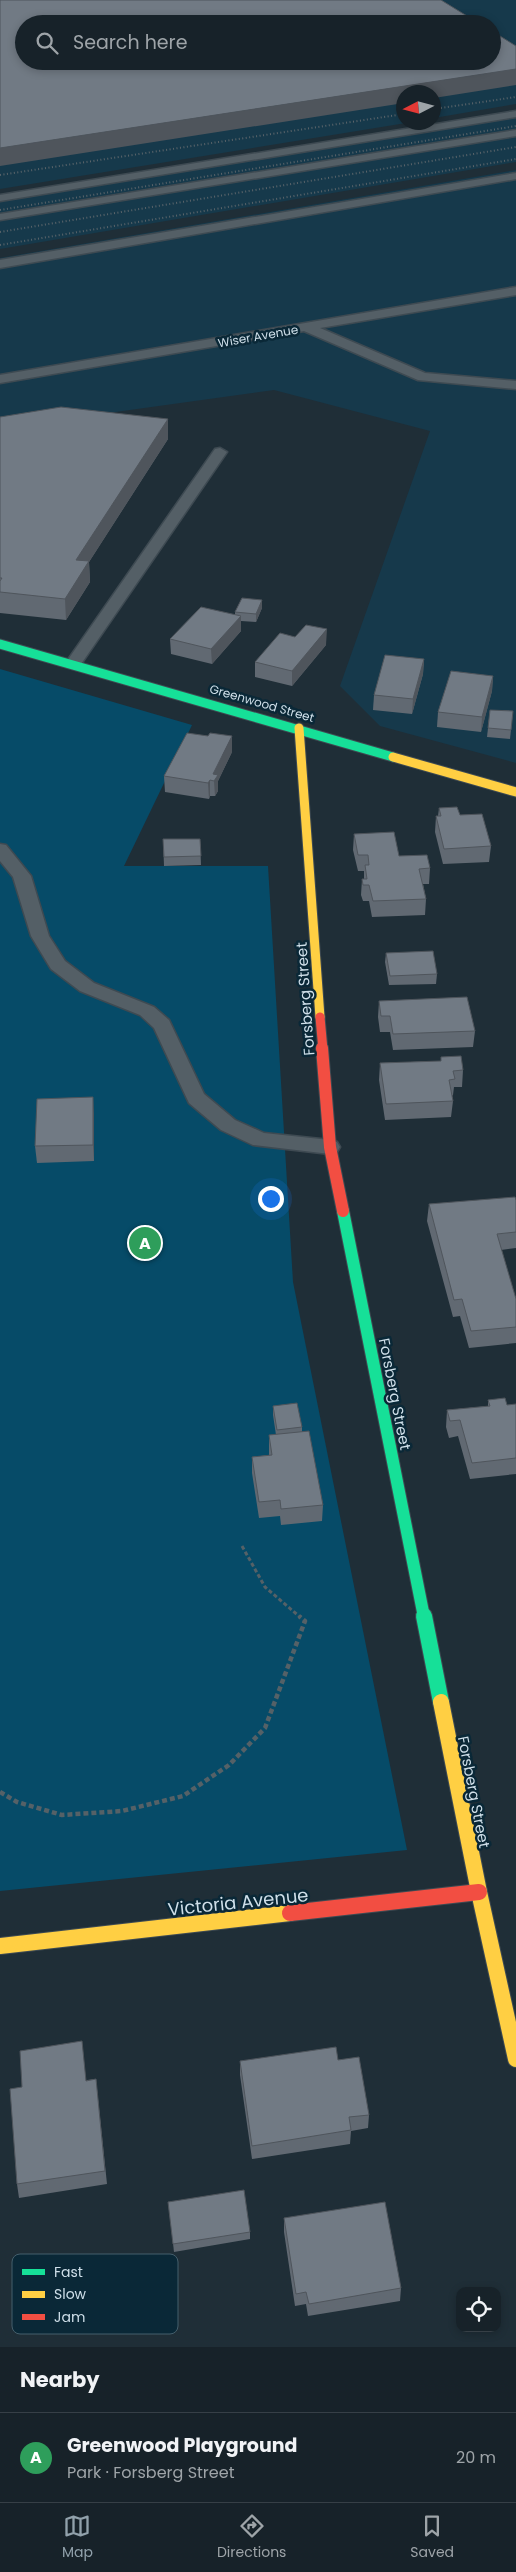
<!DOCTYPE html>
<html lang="en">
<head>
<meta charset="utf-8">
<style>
  :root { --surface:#172229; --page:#242f35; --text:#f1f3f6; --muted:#9ea4a8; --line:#363f46; --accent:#91a1ab }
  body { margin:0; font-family:Poppins,sans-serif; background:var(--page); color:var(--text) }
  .controls { position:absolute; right:15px; bottom:15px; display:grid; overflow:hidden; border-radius:10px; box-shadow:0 2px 8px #0003 }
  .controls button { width:45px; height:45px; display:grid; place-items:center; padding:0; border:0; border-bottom:1px solid var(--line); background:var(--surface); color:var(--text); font:25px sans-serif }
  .compass { position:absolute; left:396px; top:85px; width:45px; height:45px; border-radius:50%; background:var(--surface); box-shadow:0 2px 8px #0003; rotate:264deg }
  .you { position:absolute; left:270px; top:1198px; width:18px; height:18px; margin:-12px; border:4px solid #fff; border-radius:50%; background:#1a73e8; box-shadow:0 0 0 8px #1a73e833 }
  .badge { display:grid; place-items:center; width:32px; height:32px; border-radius:50%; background:var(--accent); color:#fff; font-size:16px; font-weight:700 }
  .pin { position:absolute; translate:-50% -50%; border:2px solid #fff; box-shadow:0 1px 5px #0006 }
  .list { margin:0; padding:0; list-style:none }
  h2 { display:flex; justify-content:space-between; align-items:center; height:65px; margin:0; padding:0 20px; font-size:21px }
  h2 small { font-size:16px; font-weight:400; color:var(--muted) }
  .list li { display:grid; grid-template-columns:32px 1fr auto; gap:15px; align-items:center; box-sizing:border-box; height:90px; padding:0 20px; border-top:1px solid var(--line) }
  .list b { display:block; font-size:19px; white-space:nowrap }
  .list p { margin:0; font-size:16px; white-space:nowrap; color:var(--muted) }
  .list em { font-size:16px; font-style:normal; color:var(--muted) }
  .icon { flex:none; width:28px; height:28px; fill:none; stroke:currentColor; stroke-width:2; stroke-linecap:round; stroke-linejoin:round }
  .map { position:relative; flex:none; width:516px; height:2347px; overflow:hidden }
  .search { position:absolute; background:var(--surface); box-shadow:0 2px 8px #0003; left:15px; right:15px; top:15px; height:55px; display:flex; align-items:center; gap:12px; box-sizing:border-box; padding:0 18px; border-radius:28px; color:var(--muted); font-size:19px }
  .sheet { height:155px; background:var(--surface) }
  nav { display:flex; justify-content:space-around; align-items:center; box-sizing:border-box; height:70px; border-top:1px solid var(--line); background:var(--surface); font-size:14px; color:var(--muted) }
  nav a { display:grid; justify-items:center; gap:2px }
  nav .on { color:var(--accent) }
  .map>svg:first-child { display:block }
  .built { fill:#16394b; fill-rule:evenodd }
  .green { fill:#064b68 }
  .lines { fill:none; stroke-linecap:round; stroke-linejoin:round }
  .lane-casing { stroke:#3e4a52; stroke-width:3 }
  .fast-far2-casing { stroke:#3e4a52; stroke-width:11 }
  .fast-far1-casing { stroke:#3e4a52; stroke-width:14 }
  .fast-casing { stroke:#3e4a52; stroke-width:18 }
  .slow-far1-casing { stroke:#3e4a52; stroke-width:11 }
  .slow-casing { stroke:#3e4a52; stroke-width:18 }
  .jam-far2-casing { stroke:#3e4a52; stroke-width:11 }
  .jam-far1-casing { stroke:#3e4a52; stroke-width:14 }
  .jam-casing { stroke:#3e4a52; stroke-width:18 }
  .path-far1 { stroke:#556167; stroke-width:3; stroke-dasharray:4 2.5; stroke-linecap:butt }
  .path { stroke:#556167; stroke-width:4.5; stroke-dasharray:5 3; stroke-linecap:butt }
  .lane { fill:#545f66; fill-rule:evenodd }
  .fast-far2 { stroke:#16e098; stroke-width:9 }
  .fast-far1 { stroke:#16e098; stroke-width:12 }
  .fast { stroke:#16e098; stroke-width:16 }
  .slow-far1 { stroke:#ffcf43; stroke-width:9 }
  .slow { stroke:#ffcf43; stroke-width:16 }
  .jam-far2 { stroke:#f24e42; stroke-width:9 }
  .jam-far1 { stroke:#f24e42; stroke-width:12 }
  .jam { stroke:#f24e42; stroke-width:16 }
  .rail { stroke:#5a646a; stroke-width:2; stroke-dasharray:1 2.5; stroke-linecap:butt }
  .wall { fill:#616972 }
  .shaded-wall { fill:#4f555c }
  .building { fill:#717a84; stroke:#4f555c }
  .labels { text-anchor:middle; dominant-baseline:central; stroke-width:5; stroke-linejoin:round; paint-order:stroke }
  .far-street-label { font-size:12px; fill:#cfdfe9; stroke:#0a2837 }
  .street-label { font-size:15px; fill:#cfdfe9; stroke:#0a2837 }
  .near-street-label { font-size:18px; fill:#cfdfe9; stroke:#0a2837 }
  .key { fill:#0a2837; stroke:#455f6c; stroke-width:1 }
  .key-label { font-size:14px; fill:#cfdfe9 }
</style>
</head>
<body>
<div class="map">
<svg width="516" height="2347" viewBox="0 0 516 2347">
  <rect width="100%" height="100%" fill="#1f2e37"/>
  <g class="built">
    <path d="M0 0H516V104L434 118V92H404V122L406 123 0 189ZM24 24H492V61H24Z"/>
    <polygon points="516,113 516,162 0,249 0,197"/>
    <polygon points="516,170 516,763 380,726 340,686 430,431 274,390 0,428 0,258"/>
  </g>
  <polygon class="green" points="0,669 192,725 124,866 268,866 293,1282 407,1850 0,1891"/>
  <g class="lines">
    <defs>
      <g id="lane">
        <polygon points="516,111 516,117 0,201 0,195"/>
        <polygon points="516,130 516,136 0,220 0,214"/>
        <polygon points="516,173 516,179 0,268 0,260"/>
        <polygon points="516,287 516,295 320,328 425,373 516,381 516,389 418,380 304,331 0,383 0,375"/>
        <polygon points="220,448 227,452 79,667 67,667 65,664 67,661 215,449"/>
        <polygon points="0,844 6,845 31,876 49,936 65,961 94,983 154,1007 169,1020 204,1094 235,1120 264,1133 330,1140 337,1142 340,1147 337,1152 330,1154 253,1145 221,1130 189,1103 154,1028 140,1015 80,991 51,969 31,936 13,877 0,861"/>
      </g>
      <polyline id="fast-far2" points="0,644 393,757"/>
      <polyline id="fast-far1" points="343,1211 424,1617"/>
      <polyline id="fast" points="424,1616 441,1702"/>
      <g id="slow-far1">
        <polyline points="299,728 320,1017"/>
        <polyline points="393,757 516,792"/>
      </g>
      <g id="slow">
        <polyline points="441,1702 479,1892 516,2059"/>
        <polyline points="0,1946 290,1913"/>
      </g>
      <polyline id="jam-far2" points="320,1017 323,1050"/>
      <polyline id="jam-far1" points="322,1048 330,1147 343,1211"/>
      <polyline id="jam" points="290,1913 479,1892"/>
    </defs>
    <use href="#lane" class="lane-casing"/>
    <use href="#fast-far2" class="fast-far2-casing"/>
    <use href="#fast-far1" class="fast-far1-casing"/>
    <use href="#fast" class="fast-casing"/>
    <use href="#slow-far1" class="slow-far1-casing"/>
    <use href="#slow" class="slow-casing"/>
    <use href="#jam-far2" class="jam-far2-casing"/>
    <use href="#jam-far1" class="jam-far1-casing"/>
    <use href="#jam" class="jam-casing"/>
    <polyline class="path-far1" points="242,1546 265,1587 300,1617"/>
    <polyline class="path" points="0,1792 17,1802 62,1815 122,1811 183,1796 229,1765 265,1728 305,1621 299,1616"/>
    <use href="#lane" class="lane"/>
    <use href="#fast-far2" class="fast-far2"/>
    <use href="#fast-far1" class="fast-far1"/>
    <use href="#fast" class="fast"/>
    <use href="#slow-far1" class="slow-far1"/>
    <use href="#slow" class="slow"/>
    <use href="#jam-far2" class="jam-far2"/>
    <use href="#jam-far1" class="jam-far1"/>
    <use href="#jam" class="jam"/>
    <g class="rail">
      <polyline points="434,109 516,97"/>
      <polyline points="0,175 404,114"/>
      <polyline points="0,210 516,126"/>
      <polyline points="0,232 516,147"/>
      <polyline points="0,245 516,159"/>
    </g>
  </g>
  <g class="wall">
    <polygon points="0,417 168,419 168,439 89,562 90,582 66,620 0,613"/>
    <polygon points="262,600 262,608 256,622 241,621 241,631 212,664 171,654 170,639 235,615 235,612"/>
    <polygon points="326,645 292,686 255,677 255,662"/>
    <polygon points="424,659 423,674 412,714 373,710 374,695"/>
    <polygon points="493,676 492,691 481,732 437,727 438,712"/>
    <polygon points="490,710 513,711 510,739 487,737"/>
    <polygon points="232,752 218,781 218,791 215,796 210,796 209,799 165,792 164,776"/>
    <polygon points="439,808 460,815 491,846 489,862 443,864 435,832 436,816 438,816"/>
    <polygon points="354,834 399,856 430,868 429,884 423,884 426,899 425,915 372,917 369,901 363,901 361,895 362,879 364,879 364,871 358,871 353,850"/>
    <polygon points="163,839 200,839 201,865 164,866"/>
    <polygon points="386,953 437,974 436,984 389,985 385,962"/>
    <polygon points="379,1001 475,1031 473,1047 393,1050 390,1032 380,1032 378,1017"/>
    <polygon points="441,1057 463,1070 462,1087 454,1087 453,1095 452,1096 453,1101 451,1117 385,1120 379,1080 380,1063 441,1061"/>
    <polygon points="94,1114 94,1161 37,1163 35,1146"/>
    <polygon points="516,1200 516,1248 501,1250 516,1299 516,1343 469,1348 460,1316 453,1317 427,1221 429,1204"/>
    <polygon points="488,1400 507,1405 516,1404 516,1474 470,1479 458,1436 449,1438 446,1427 447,1410 488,1406"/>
    <polygon points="273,1406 302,1427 302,1432 323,1505 322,1521 281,1525 280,1516 259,1518 252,1473 252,1457 269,1455 269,1435 276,1435 273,1415"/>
    <polygon points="338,2060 369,2115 368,2128 351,2131 350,2144 252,2159 240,2075 240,2061"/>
    <polygon points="96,2079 107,2184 19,2198 17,2184 87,2080"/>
    <polygon points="169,2209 250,2232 250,2239 174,2252"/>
    <polygon points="284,2218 401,2288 400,2301 308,2316 306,2304 295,2306 284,2232"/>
  </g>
  <g class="shaded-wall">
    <polygon points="516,69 516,85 434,98 434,92 404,92 404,103 0,166 0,148"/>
    <polygon points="168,419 168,439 89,562 90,582 66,620 65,599 76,560"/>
    <polygon points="262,600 262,608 256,622 256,614"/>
    <polygon points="241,616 241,631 212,664 211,649"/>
    <polygon points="327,629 326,645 292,686 292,671"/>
    <polygon points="424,659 423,674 412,714 413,699"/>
    <polygon points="493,676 492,691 481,732 482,717"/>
    <polygon points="232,736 232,752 218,781 218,791 215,796 214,781 213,774"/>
    <polygon points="210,780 210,796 209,799 208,783"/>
    <polygon points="93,1097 94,1114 94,1161 93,1145"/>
  </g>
  <g class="building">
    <polygon points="0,0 441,0 480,24 24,24 24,61 492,61 492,31 516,46 516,69 0,148"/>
    <polygon points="61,407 168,419 76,560 89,561 65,599 0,592 0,581 2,578 0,578 0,417"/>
    <polygon points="242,598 262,600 256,614 235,612"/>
    <polygon points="201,607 241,616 211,649 170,639"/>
    <polygon points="306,625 327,629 292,671 255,662 280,633 295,637"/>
    <polygon points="385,655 424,659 413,699 374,695"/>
    <polygon points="451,671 493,676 482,717 438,712"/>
    <polygon points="490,710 513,711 511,730 488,728"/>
    <polygon points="187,733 208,736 210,733 232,736 213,774 218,775 214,781 210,780 208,783 164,776"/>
    <polygon points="457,807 460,815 482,814 491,846 444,849 436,816 441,816 439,808"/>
    <polygon points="394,832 399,856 427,855 430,868 419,869 426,899 373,901 369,885 363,885 362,879 367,879 365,865 369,865 368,855 358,855 354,834"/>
    <polygon points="163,839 200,839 201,856 164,857"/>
    <polygon points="433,951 437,974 390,976 386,953"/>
    <polygon points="467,997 475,1031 393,1034 390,1016 381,1016 379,1001"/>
    <polygon points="461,1056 463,1070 453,1071 455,1079 449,1080 453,1101 386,1104 380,1063 441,1061 441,1057"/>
    <polygon points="93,1097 93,1145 35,1146 37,1099"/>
    <polygon points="515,1197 516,1200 516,1232 497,1234 516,1299 516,1327 471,1331 462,1299 454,1300 429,1204"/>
    <polygon points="505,1398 507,1405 516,1404 516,1458 472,1463 460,1420 450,1421 447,1410 490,1406 488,1400"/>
    <polygon points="297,1403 302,1427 277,1430 273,1406"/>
    <polygon points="309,1431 323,1505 281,1509 280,1500 259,1502 252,1457 272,1455 269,1435"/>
    <polygon points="82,2041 86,2081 96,2079 105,2171 17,2184 10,2089 22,2087 20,2051"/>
    <polygon points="336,2047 338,2060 359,2057 369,2115 349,2117 351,2130 252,2146 240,2061"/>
    <polygon points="244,2190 250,2232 173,2244 168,2202"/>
    <polygon points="385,2202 401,2288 309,2304 306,2292 296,2294 284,2218"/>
  </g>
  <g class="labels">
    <g class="far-street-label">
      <text transform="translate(258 336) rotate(-10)">Wiser Avenue</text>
      <text transform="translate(262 703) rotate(16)">Greenwood Street</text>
    </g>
    <g class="street-label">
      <text transform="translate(305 999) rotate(-94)">Forsberg Street</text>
      <text transform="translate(395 1394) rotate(79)">Forsberg Street</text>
      <text transform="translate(474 1792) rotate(79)">Forsberg Street</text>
    </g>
    <g class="near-street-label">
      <text transform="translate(238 1902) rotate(-6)">Victoria Avenue</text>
    </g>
  </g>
  <rect x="12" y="2254" width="166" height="80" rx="8" class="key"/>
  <rect x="22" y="2269" width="23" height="6" fill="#16e098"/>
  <rect x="22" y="2291" width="23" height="7" fill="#ffcf43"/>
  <rect x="22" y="2314" width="23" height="6" fill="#f24e42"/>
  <g class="key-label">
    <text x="54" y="2277">Fast</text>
    <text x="54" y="2299">Slow</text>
    <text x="54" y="2322">Jam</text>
  </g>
</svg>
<div class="controls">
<button><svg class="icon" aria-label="locate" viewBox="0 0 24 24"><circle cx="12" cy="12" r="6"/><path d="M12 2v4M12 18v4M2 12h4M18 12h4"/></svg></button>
</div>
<svg class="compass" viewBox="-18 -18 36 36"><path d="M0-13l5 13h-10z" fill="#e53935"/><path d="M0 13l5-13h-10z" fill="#9ea4a8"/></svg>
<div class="you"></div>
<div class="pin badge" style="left:145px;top:1243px;background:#2e9e5b">A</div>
<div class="search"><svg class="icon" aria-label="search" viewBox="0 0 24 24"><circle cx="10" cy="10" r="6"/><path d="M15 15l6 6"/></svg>Search here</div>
</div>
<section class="sheet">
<h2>Nearby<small></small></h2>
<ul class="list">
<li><span class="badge" style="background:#2e9e5b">A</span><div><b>Greenwood Playground</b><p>Park · Forsberg Street</p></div><em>20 m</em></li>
</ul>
</section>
<nav>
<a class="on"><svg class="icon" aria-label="map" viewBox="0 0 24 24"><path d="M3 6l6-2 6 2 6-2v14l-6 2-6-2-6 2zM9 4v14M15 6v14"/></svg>Map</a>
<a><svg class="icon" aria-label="directions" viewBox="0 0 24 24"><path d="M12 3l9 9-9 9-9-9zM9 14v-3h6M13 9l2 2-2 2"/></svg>Directions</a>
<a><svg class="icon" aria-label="saved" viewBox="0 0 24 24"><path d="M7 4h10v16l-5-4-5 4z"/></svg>Saved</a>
</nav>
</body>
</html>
